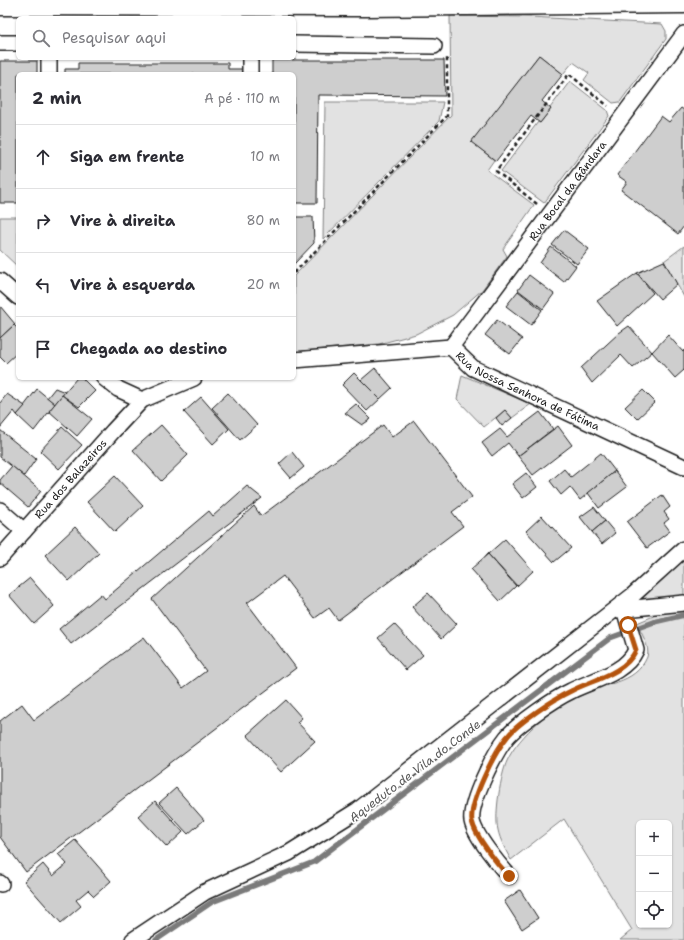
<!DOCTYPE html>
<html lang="pt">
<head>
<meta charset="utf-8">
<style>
  :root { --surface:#fff; --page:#f7f7f7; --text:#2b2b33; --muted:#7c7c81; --line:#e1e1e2 }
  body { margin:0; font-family:"Shantell Sans",sans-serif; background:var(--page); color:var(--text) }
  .controls { position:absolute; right:12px; bottom:12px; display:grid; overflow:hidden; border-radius:6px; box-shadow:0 1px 3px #0004 }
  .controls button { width:36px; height:36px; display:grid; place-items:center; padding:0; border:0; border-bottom:1px solid var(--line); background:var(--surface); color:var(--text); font:20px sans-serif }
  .stop { position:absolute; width:12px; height:12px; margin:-9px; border:3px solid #b45309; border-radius:50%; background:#fff }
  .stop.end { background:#b45309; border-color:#fff; box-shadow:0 1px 4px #0008 }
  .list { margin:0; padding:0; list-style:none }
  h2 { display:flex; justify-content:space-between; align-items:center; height:52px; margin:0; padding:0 16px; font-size:17px }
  h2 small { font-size:13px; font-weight:400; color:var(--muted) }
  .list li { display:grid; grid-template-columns:26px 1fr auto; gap:12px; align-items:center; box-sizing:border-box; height:64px; padding:0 16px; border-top:1px solid var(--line) }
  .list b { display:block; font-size:15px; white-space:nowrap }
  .list em { font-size:13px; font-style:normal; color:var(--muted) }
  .icon { flex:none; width:22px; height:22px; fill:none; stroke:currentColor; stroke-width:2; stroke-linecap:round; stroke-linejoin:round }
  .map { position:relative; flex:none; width:684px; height:940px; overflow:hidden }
  .search { position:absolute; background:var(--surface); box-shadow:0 1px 3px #0004; left:16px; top:16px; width:280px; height:44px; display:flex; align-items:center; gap:10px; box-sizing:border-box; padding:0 14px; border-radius:6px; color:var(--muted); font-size:15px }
  .panel { position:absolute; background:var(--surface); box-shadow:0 1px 3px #0004; left:16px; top:72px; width:280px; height:308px; border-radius:6px }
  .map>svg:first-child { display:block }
  .green { fill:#e2e2e2; stroke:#7f7f7f; fill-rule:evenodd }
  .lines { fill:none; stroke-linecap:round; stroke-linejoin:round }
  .stream { stroke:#7a7a7a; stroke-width:5.5 }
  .building { fill:#cecece; stroke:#1c1c1c }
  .street-casing { stroke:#1c1c1c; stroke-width:18 }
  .primary-casing { stroke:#1c1c1c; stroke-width:25 }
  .path { stroke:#1c1c1c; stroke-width:2.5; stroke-dasharray:4 3; stroke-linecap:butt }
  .street { stroke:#fff; stroke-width:15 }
  .primary { stroke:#fff; stroke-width:22 }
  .route { stroke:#b45309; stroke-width:5 }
  .labels { text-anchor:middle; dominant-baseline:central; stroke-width:3.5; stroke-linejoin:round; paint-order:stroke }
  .street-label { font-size:11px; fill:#1c1c1c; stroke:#fff }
  .water-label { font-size:12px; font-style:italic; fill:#5a5a5a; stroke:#fff }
</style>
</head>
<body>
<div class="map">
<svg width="684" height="940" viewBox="0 0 684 940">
  <rect width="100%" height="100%" fill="#fff"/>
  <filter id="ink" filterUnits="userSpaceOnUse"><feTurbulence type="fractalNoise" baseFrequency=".025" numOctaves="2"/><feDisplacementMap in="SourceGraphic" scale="8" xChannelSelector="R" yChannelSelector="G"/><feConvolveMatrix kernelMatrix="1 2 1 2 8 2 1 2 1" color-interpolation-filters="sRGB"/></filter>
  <g filter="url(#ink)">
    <g class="green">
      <polygon points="450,16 530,17 662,24 666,31 666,39 620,102 613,103 584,80 589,73 573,62 563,74 539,55 472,142 494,160 487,170 534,205 503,249 507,256 482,290 453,315 416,334 379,344 294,352 294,276 451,115"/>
      <polygon points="570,81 607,110 609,116 544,203 501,171 538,122 540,123 551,109 550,108"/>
      <polygon points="325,102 443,102 439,121 323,239"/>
      <polygon points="0,217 18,217 18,267 0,250"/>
      <polygon points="684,246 684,297 664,261"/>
      <polygon points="462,375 531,404 512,418 505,410 484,427 457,399"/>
      <polygon points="684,560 684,597 642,601 640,597 645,592"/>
      <path d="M684 611V940H620L632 930 564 819 511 860C506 851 500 840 498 830 494 815 501 774 507 761 518 736 556 704 580 693 604 683 635 685 647 657 651 647 640 632 637 623L663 612ZM639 823H669V925H639Z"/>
    </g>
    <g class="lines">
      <polyline class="stream" points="156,940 212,902 314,862 610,638 654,622 684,615"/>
    </g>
    <g class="building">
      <polygon points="539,55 563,74 542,101 551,109 540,123 531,116 496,161 471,142"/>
      <polygon points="272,60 444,60 445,96 318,95 317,203 294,203 294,74 272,74"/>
      <polygon points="0,61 37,61 37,74 18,74 18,203 0,203"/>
      <polygon points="78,63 228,63 228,69 242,69 242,74 65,74 65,69 78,69"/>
      <polygon points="681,108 684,110 684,226 678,234 621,190 627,182 617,175 661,116 669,122"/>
      <polygon points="294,217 313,217 314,243 294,264"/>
      <polygon points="564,230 589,249 577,264 552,245"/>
      <polygon points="551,247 576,266 564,282 540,263"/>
      <polygon points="664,261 677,284 660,299 637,273"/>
      <polygon points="637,273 653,293 617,326 597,301"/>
      <polygon points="529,275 554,294 543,309 518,290"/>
      <polygon points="518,291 542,310 531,325 506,306"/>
      <polygon points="0,306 15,324 0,338"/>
      <polygon points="497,320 522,339 510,354 485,335"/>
      <polygon points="14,325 18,329 18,352 6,363 0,357 0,338"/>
      <polygon points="629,326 652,352 633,368 621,355 592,383 581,368 619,333"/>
      <polygon points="668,335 683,352 684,350 684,370 675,378 652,352"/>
      <polygon points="375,368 392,388 380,399 361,380"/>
      <polygon points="354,373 380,399 367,411 342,385"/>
      <polygon points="77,378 82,378 95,391 79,407 62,395"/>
      <polygon points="55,388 65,392 55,404 47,398"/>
      <polygon points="37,389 55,404 34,431 17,415"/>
      <polygon points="643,390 655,402 637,419 625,407"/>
      <polygon points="228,393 257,425 240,440 212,408"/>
      <polygon points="7,394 25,406 17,415 14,411 0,428 0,403"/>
      <polygon points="62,395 92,419 77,436 49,411"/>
      <polygon points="201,397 229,429 213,444 184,412"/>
      <polygon points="356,404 371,419 362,425 345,413"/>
      <polygon points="505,410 512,418 502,426 496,418"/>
      <polygon points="540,412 553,429 518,456 508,443 492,456 482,443 500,429 507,437"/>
      <polygon points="414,421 472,497 452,512 463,526 338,620 329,608 315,618 283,576 247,603 296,668 26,872 0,837 0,721 22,704 34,720 144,637 183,688 206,671 152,599 254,506 261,516 383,425 392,437"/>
      <polygon points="161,425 188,455 161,481 133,450"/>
      <polygon points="558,426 572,445 533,475 518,456"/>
      <polygon points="62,427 82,445 59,469 40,451"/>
      <polygon points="0,430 36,459 24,476 0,457"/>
      <polygon points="292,452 304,467 291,478 279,464"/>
      <polygon points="601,453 615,471 580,500 570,487 561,495 550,481 564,469 571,477"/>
      <polygon points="12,466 41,491 28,507 0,483 0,480"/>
      <polygon points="615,471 627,487 599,508 588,493"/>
      <polygon points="526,473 537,487 523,498 512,484"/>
      <polygon points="115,476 143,506 115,532 87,502"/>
      <polygon points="247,486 262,498 71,644 59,629 101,594 105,599 209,511 213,516"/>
      <polygon points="662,495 670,507 664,512 669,519 664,523 670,531 647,548 627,522"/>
      <polygon points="594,507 605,521 592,532 580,517"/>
      <polygon points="542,516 571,548 554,562 526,531"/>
      <polygon points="605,521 615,533 602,544 592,532"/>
      <polygon points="75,527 99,553 69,581 45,555"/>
      <polygon points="505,539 533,571 517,586 488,554"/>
      <polygon points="488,554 516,586 500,601 471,569"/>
      <polygon points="30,578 54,606 34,624 9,595"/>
      <polygon points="428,593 457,624 441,639 412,607"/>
      <polygon points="394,624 423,655 406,670 378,638"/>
      <polygon points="286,700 302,718 297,722 315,741 281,772 247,735"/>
      <polygon points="176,788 204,820 188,834 159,803"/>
      <polygon points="155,801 183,832 167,847 138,816"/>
      <polygon points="75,840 111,881 94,896 88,890 76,900 81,906 61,923 24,881 43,864 53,876 67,864 58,854"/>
      <polygon points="520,890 538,918 522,929 504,901"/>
    </g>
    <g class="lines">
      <defs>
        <g id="street">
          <polyline points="0,43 18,43"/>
          <polyline points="294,44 434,46"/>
          <polyline points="49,58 49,74"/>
          <polyline points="250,58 250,74"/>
          <polyline points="0,281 18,297"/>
          <path id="s1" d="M451 347 684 34"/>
          <path id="s2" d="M294 360 451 347 473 368 684 467"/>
          <polyline points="104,378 118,389 142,400"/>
          <polyline points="0,510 24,531"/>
          <path id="s3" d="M0 558 113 431 142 400 194 378"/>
          <polyline points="615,610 684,603"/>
          <path d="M509 876C499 865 475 836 472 821 469 803 495 752 507 737 518 724 554 699 571 691 592 680 625 674 636 650L624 609"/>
          <polyline points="0,883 1,884"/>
          <polyline points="133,940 205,892 289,853 358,810 632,596 684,549"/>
        </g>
        <polyline id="primary" points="0,4 365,5 684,2"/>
      </defs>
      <use href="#street" class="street-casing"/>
      <use href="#primary" class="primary-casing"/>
      <g class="path">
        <polyline points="537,204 496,171 569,74 608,106"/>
        <polyline points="294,273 447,116 447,57"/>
      </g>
      <use href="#street" class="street"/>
      <use href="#primary" class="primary"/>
    </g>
  </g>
  <g class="lines" filter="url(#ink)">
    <path class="route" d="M509 876C498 865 475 836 472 821 469 803 495 751 507 737 518 723 554 699 571 691 592 680 625 674 636 650L628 625"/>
  </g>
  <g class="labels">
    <g class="street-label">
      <text stroke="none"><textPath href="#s1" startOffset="195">Rua Bocal da Gândara</textPath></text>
      <text stroke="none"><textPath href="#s2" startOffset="247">Rua Nossa Senhora de Fátima</textPath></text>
      <text stroke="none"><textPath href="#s3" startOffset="106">Rua dos Balazeiros</textPath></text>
    </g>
    <g class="water-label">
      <text transform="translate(415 771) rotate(-37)">Aqueduto de Vila do Conde</text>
    </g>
  </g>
</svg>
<div class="controls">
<button>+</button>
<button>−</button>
<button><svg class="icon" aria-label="locate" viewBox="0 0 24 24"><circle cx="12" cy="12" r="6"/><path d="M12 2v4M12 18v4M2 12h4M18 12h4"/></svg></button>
</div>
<div class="stop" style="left:628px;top:625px"></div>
<div class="stop end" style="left:509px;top:876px"></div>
<div class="search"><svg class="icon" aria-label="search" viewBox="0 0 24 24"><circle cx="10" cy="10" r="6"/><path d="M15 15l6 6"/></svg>Pesquisar aqui</div>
<section class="panel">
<h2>2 min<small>A pé · 110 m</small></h2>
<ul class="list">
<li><svg class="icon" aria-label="ahead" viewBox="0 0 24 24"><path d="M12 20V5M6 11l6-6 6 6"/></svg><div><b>Siga em frente</b></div><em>10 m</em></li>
<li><svg class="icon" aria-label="right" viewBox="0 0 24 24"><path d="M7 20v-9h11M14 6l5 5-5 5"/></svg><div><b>Vire à direita</b></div><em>80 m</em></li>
<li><svg class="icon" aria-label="left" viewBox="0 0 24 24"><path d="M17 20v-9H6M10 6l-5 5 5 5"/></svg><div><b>Vire à esquerda</b></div><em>20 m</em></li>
<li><svg class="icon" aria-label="arrive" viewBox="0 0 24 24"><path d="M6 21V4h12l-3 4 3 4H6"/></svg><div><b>Chegada ao destino</b></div></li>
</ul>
</section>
</div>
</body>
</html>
